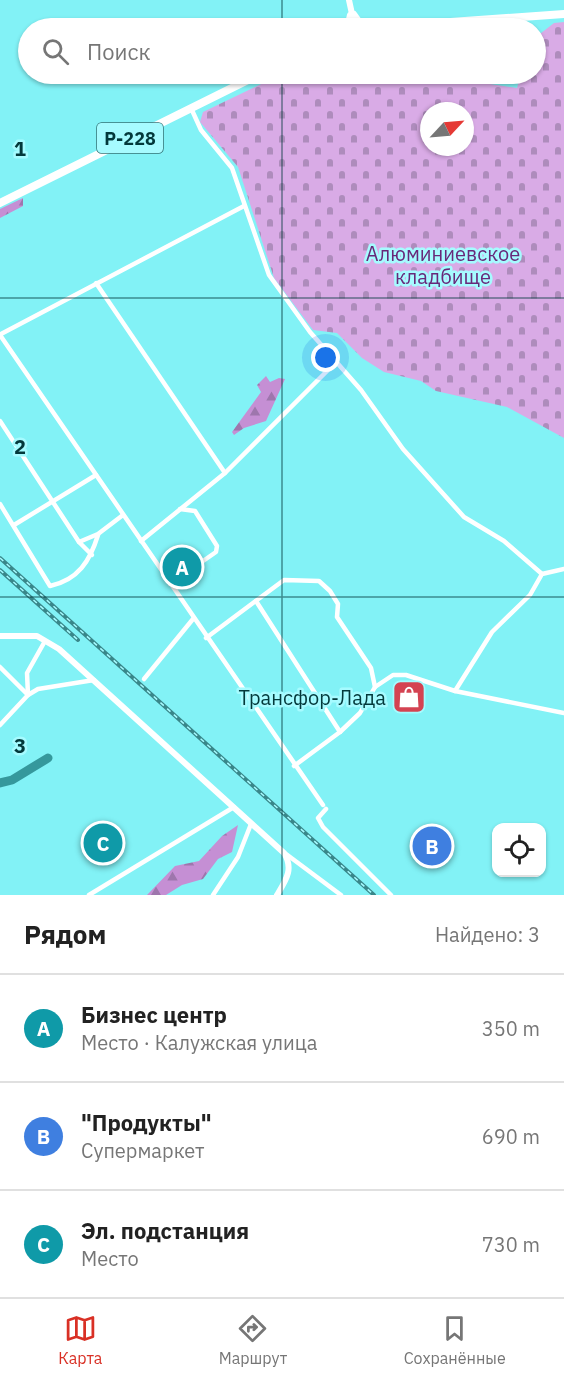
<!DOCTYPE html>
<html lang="ru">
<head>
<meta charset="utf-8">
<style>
  :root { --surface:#fff; --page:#f6f6f6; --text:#222; --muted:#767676; --line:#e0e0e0; --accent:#d93025 }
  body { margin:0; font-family:"IBM Plex Sans",sans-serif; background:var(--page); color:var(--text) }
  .controls { position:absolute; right:18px; bottom:18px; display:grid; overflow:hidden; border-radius:12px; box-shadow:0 2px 4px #0004 }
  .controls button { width:54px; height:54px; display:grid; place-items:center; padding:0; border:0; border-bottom:2px solid var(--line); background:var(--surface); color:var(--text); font:30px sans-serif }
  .compass { position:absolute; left:420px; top:102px; width:54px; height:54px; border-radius:50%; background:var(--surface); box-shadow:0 2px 4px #0004; rotate:64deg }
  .you { position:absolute; left:326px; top:358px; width:21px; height:21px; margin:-15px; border:4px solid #fff; border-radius:50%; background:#1a73e8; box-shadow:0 0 0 9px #1a73e833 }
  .badge { display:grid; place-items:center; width:39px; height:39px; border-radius:50%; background:var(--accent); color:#fff; font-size:20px; font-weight:700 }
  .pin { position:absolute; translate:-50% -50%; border:3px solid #fff; box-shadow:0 2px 6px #0006 }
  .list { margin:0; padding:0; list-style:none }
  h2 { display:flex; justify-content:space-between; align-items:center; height:78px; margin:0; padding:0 24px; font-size:26px }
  h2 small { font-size:20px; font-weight:400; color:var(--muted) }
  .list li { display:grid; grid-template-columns:39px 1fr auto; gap:18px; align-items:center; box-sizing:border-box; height:108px; padding:0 24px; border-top:2px solid var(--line) }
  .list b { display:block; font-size:22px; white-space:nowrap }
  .list p { margin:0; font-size:20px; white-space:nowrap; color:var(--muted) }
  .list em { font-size:20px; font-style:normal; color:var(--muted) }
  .icon { flex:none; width:33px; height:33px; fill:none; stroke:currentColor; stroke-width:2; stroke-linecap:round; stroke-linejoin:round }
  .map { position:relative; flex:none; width:564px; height:895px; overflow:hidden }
  .search { position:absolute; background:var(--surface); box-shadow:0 2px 4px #0004; left:18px; right:18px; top:18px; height:66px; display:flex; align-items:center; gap:15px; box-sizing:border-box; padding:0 21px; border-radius:33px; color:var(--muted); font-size:22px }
  .sheet { height:402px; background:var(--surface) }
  nav { display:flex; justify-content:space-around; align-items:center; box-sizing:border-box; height:84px; border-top:2px solid var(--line); background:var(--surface); font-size:16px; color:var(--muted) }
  nav a { display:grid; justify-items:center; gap:3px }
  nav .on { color:var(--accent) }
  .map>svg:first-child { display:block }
  .forest { fill:url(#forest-firs) }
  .cemetery { fill:url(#cemetery-stones); fill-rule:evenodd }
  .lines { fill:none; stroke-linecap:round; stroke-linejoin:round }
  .river { stroke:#35989c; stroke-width:9 }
  .minor { stroke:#fff; stroke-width:4.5 }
  .tertiary { stroke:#fff; stroke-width:6 }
  .trunk { stroke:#fff; stroke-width:8 }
  .rail-casing { stroke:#39878a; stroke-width:4 }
  .rail { stroke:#a6fbff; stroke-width:1.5; stroke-dasharray:4.5; stroke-linecap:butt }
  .grid { fill:none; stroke:#03393b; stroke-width:1.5; stroke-opacity:0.55 }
  .labels { text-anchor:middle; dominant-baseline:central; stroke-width:5; stroke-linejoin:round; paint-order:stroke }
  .shield { fill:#a6fbff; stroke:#347376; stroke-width:1.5 }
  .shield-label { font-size:18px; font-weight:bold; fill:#03393b }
  .park-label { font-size:20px; fill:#682879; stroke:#a6fbff }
  .poi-label { font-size:20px; fill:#03393b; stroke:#a6fbff; text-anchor:end }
  .grid-label { font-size:20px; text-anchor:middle; font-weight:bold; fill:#03393b; stroke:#a6fbff; stroke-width:5; stroke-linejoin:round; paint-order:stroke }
</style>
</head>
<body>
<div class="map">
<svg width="564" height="895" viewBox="0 0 564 895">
  <defs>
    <pattern id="forest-firs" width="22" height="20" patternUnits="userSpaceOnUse" patternTransform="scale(1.5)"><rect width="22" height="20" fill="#c58fd4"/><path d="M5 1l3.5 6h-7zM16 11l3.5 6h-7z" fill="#9e76ad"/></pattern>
    <pattern id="cemetery-stones" width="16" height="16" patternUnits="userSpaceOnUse" patternTransform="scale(1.5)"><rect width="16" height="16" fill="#d9abe6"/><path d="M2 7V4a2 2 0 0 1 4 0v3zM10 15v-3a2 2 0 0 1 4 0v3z" fill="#ae8cbc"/></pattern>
  </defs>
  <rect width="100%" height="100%" fill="#82f2f6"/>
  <g class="forest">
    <polygon points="23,198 23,206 0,218 0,209"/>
    <polygon points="266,376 270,382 279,378 285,379 266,421 244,428 234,435 232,432 261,392 257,385"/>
    <polygon points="238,825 232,852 218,859 203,879 182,885 166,895 147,895 175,866 199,861 222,836"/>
  </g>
  <path class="cemetery" d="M564 22V438L507 407 436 391 421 381 384 372 362 358 337 333 313 330 274 278 238 167 200 122 203 112 282 74H369L371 77C419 68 468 82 517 88L521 74H536V37L554 23ZM429 111H465V147H429Z"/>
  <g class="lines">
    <polyline class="river" points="0,783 12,780 48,758"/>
    <g class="minor">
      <polyline points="191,108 201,130 232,168 269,275 310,332 361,390 403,449 464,517 504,541 542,574"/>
      <polyline points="96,283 225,473"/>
      <polyline points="1,334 244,206"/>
      <polyline points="0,335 323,805"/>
      <polyline points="0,421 79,542 98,534 123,515"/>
      <path d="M0 504 50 586C78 580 90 561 98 535"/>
      <polyline points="14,525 96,475"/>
      <polyline points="141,541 225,473 336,362"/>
      <polyline points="79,542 92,555"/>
      <polyline points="170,584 216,552 217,546 195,511 180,509"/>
      <polyline points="256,601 340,732"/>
      <polyline points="206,638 284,580 319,581 330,591 338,604 337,617 371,668 375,687"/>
      <polyline points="0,667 28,695 38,689 94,680"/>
      <polyline points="144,679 193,619"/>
      <polyline points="455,691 492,632 530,595 542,574 564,569"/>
      <polyline points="0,725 28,695 27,673 45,641"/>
      <polyline points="294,766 340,732 360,713 375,687 393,675 406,675 455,691 564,713"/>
      <polyline points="326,809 318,818 323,827 391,895"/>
      <polyline points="286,854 341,895"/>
      <polyline points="89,895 234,807"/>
      <polyline points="213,895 238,857 251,824"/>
    </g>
    <g class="tertiary">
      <polyline points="349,0 355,28"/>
      <polyline points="354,14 364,28"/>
      <polyline points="347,28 350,15"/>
      <path d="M0 636H37L59 649 284 853C294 869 286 880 277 895"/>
    </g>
    <g class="trunk">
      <polyline points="366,28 564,14"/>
      <polyline points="0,203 260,74"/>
    </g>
    <defs>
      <g id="rail">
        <polyline points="0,558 374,895"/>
        <polyline points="0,570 78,640"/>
      </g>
    </defs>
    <use href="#rail" class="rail-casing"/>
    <use href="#rail" class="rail"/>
  </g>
  <path class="grid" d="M282 0V28M282 74V895M0 298H564M0 597H564"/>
  <defs>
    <symbol id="shop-square" viewBox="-11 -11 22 22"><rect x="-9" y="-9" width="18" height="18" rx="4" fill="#d44352" stroke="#a6fbff"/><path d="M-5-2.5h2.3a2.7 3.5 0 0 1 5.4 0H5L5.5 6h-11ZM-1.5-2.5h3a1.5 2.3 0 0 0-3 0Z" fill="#fff"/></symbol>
  </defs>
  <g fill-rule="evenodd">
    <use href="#shop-square" x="390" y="678" width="38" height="38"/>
  </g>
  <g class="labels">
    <rect class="shield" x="97" y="123" width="66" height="30" rx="4.5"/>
    <g class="shield-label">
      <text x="130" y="138">Р-228</text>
    </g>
    <g class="park-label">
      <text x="443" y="253">Алюминиевское<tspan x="443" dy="23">кладбище</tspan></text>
    </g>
    <g class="poi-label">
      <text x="386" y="697">Трансфор-Лада</text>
    </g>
  </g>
  <g class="grid-label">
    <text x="20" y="156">1</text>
    <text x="20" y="454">2</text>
    <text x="20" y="753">3</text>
  </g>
</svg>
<div class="controls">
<button><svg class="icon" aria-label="locate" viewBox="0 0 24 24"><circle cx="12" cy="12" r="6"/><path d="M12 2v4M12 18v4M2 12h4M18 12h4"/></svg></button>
</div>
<svg class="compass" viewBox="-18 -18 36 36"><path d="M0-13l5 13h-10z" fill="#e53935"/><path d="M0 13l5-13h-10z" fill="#767676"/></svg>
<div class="you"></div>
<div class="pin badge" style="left:182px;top:567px;background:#0f9aa8">A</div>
<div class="pin badge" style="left:432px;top:846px;background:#3f7fe0">B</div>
<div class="pin badge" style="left:103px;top:843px;background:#0f9aa8">C</div>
<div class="search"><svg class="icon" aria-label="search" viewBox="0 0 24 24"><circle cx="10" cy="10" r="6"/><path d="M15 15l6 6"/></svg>Поиск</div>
</div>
<section class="sheet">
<h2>Рядом<small>Найдено: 3</small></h2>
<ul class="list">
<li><span class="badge" style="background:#0f9aa8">A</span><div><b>Бизнес центр</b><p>Место · Калужская улица</p></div><em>350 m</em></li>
<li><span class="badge" style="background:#3f7fe0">B</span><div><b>&quot;Продукты&quot;</b><p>Супермаркет</p></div><em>690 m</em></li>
<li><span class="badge" style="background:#0f9aa8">C</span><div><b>Эл. подстанция</b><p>Место</p></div><em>730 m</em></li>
</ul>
</section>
<nav>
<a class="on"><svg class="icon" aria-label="map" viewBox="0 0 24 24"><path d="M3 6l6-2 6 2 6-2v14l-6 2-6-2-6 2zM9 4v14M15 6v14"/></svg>Карта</a>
<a><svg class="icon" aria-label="directions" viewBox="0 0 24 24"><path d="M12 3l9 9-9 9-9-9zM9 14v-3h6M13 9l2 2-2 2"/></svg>Маршрут</a>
<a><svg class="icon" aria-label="saved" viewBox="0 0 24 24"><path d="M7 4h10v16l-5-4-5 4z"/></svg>Сохранённые</a>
</nav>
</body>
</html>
